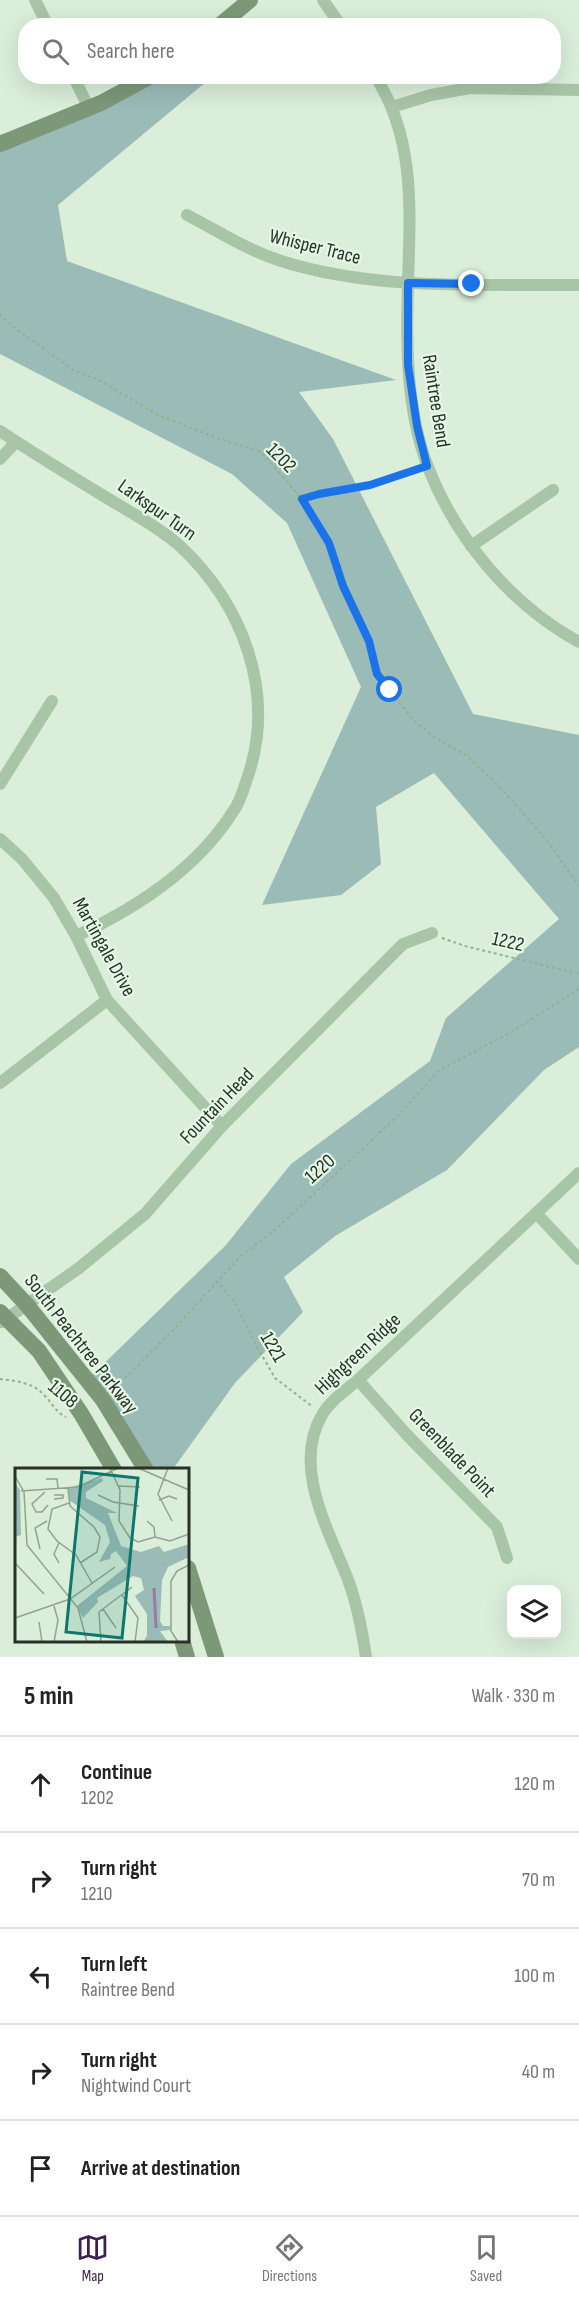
<!DOCTYPE html>
<html lang="en">
<head>
<meta charset="utf-8">
<style>
  :root { --surface:#fff; --page:#f6f6f6; --text:#222; --muted:#767676; --line:#e0e0e0; --accent:#3a214f }
  body { margin:0; font-family:"Sofia Sans Condensed",sans-serif; background:var(--page); color:var(--text) }
  .controls { position:absolute; right:18px; bottom:18px; display:grid; overflow:hidden; border-radius:12px; box-shadow:0 6px 24px #0002 }
  .controls button { width:54px; height:54px; display:grid; place-items:center; padding:0; border:0; border-bottom:2px solid var(--line); background:var(--surface); color:var(--text); font:30px sans-serif }
  .stop { position:absolute; width:18px; height:18px; margin:-14px; border:4px solid #1a73e8; border-radius:50%; background:#fff }
  .stop.end { background:#1a73e8; border-color:#fff; box-shadow:0 2px 6px #0008 }
  .list { margin:0; padding:0; list-style:none }
  h2 { display:flex; justify-content:space-between; align-items:center; height:78px; margin:0; padding:0 24px; font-size:26px }
  h2 small { font-size:20px; font-weight:400; color:var(--muted) }
  .list li { display:grid; grid-template-columns:39px 1fr auto; gap:18px; align-items:center; box-sizing:border-box; height:96px; padding:0 24px; border-top:2px solid var(--line) }
  .list b { display:block; font-size:22px; white-space:nowrap }
  .list p { margin:0; font-size:20px; white-space:nowrap; color:var(--muted) }
  .list em { font-size:20px; font-style:normal; color:var(--muted) }
  .icon { flex:none; width:33px; height:33px; fill:none; stroke:currentColor; stroke-width:2; stroke-linecap:round; stroke-linejoin:round }
  .map { position:relative; flex:none; width:579px; height:1657px; overflow:hidden }
  .search { position:absolute; background:var(--surface); box-shadow:0 6px 24px #0002; left:18px; right:18px; top:18px; height:66px; display:flex; align-items:center; gap:15px; box-sizing:border-box; padding:0 21px; border-radius:24px; color:var(--muted); font-size:22px }
  .sheet { height:558px; background:var(--surface) }
  nav { display:flex; justify-content:space-around; align-items:center; box-sizing:border-box; height:84px; border-top:2px solid var(--line); background:var(--surface); font-size:16px; color:var(--muted) }
  nav a { display:grid; justify-items:center; gap:3px }
  nav .on { color:var(--accent) }
  .map>svg:first-child { display:block }
  .green { fill:#9bbbb6 }
  .lines { fill:none; stroke-linecap:round; stroke-linejoin:round }
  .path { stroke:#94b092; stroke-width:2; stroke-dasharray:3 3; stroke-linecap:butt }
  .street { stroke:#a9c5a7; stroke-width:12 }
  .secondary { stroke:#7d9879; stroke-width:16 }
  .route { stroke:#1a73e8; stroke-width:8 }
  .labels { text-anchor:middle; dominant-baseline:central; stroke-width:4.5; stroke-linejoin:round; paint-order:stroke }
  .street-label { font-size:20px; fill:#293227; stroke:#e5f7e6 }
  .inset-river { fill:none; stroke:#937ca8; stroke-width:3 }
  .inset-road { fill:none; stroke:#93a392; stroke-width:1.5 }
  .view { fill:#0f766e; fill-opacity:0.15; stroke:#0f766e; stroke-width:3 }
  .inset-edge { fill:none; stroke:#293227; stroke-width:3 }
</style>
</head>
<body>
<div class="map">
<svg width="579" height="1657" viewBox="0 0 579 1657">
  <rect width="100%" height="100%" fill="#daeeda"/>
  <polygon class="green" points="140,77 212,77 58,205 67,261 396,380 299,392 333,439 473,714 579,735 579,1047 544,1070 447,1170 335,1236 284,1277 303,1312 235,1383 173,1469 145,1469 87,1380 226,1245 291,1164 430,1061 446,1018 559,919 434,773 376,807 381,864 341,895 262,905 361,687 287,523 232,474 0,354 0,135 89,108"/>
  <g class="lines">
    <g class="path">
      <polyline points="0,314 12,326 75,371 97,379 160,416 217,438 261,452 302,499 329,543 343,586 369,641 377,674 414,721 436,738 467,756 501,788 548,842 579,886"/>
      <polyline points="303,499 319,494 370,485 416,470"/>
      <polyline points="442,938 465,946 579,974"/>
      <polyline points="216,1281 235,1302 256,1345 275,1378 313,1407"/>
      <path d="M0 1379C15 1381 31 1382 42 1393 51 1401 55 1412 66 1417"/>
      <polyline points="112,1391 174,1329 241,1256 277,1228 400,1114 438,1071 513,1031 579,989"/>
    </g>
    <g class="street">
      <polyline points="35,0 48,26"/>
      <polyline points="323,0 341,26"/>
      <polyline points="73,76 89,108"/>
      <path d="M375 76C416 139 410 212 408 283 406 343 406 410 428 467 456 539 511 605 579 642"/>
      <polyline points="392,107 431,95 470,88 579,90"/>
      <path d="M187 215C218 231 247 250 281 261 376 291 480 284 579 285"/>
      <path d="M0 431C36 455 74 478 112 501 135 515 160 528 180 546 243 605 276 692 248 776 244 787 241 800 234 810 198 868 137 908 76 936"/>
      <polyline points="0,459 16,442"/>
      <polyline points="471,546 553,490"/>
      <polyline points="0,784 52,701"/>
      <polyline points="0,839 22,859 54,898 76,936 107,1000 222,1126"/>
      <polyline points="0,1083 107,1000"/>
      <polyline points="537,1214 579,1259"/>
      <polyline points="2,1322 79,1268 145,1214 222,1126 403,944 432,933"/>
      <polyline points="358,1380 408,1436 497,1527 507,1558"/>
      <path d="M366 1657C362 1629 357 1603 347 1577 328 1529 292 1466 322 1415 330 1401 346 1390 358 1380L579 1173"/>
    </g>
    <g class="secondary">
      <polyline points="219,26 250,0"/>
      <polyline points="0,144 101,103 151,76"/>
      <polyline points="0,1276 27,1305 103,1400 146,1470"/>
      <polyline points="0,1312 39,1351 82,1415 114,1470"/>
      <polyline points="188,1568 216,1657"/>
      <polyline points="182,1640 187,1657"/>
    </g>
  </g>
  <g class="lines">
    <polyline class="route" points="390,690 377,674 369,641 343,586 329,543 302,499 319,494 370,485 427,466 417,426 408,365 408,283 472,284"/>
  </g>
  <g class="labels">
    <g class="street-label">
      <text transform="translate(315 247) rotate(14)">Whisper Trace</text>
      <text transform="translate(436 401) rotate(81)">Raintree Bend</text>
      <text transform="translate(281 458) rotate(45)">1202</text>
      <text transform="translate(157 510) rotate(35)">Larkspur Turn</text>
      <text transform="translate(508 942) rotate(13)">1222</text>
      <text transform="translate(104 947) rotate(61)">Martingale Drive</text>
      <text transform="translate(217 1106) rotate(-46)">Fountain Head</text>
      <text transform="translate(320 1169) rotate(-42)">1220</text>
      <text transform="translate(81 1344) rotate(52)">South Peachtree Parkway</text>
      <text transform="translate(273 1347) rotate(60)">1221</text>
      <text transform="translate(358 1354) rotate(-43)">Highgreen Ridge</text>
      <text transform="translate(63 1394) rotate(40)">1108</text>
      <text transform="translate(452 1453) rotate(46)">Greenblade Point</text>
    </g>
  </g>
  <g transform="translate(15 1468)">
    <rect width="174" height="174" fill="#daeeda"/>
    <path d="M87 10 88 13 71 24V30L102 45H93L106 78 126 84 144 78 149 84 174 76V89L153 99 147 112 145 153 148 158H156L155 162 145 163 153 174H128L132 168V146L120 128 129 122 126 110 118 108 82 130 83 134 68 150 62 138 112 98 101 83 96 86 95 91 84 94 95 74 90 57 54 32 53 20ZM0 15 5 22 6 67 0 69Z" fill="#9bbbb6"/>
    <path class="inset-river" d="M139 120 141 160"/>
    <path class="inset-road" d="M95 0 105 22 104 53 115 70 123 74 140 69 155 73 174 66M123 0 174 22M153 0 143 26 157 53M0 8 9 24 12 77 63 140 72 174M31 11H42L43 20M104 18 125 19M53 20 55 38 79 59 85 69 82 84 65 95M6 23 63 19 103 0M30 24 17 36 21 44H27L33 37M39 27H48V30L39 31M83 27 98 34 124 38M144 32 154 28 162 31M54 35 37 41 33 61 42 73 61 87 77 115M132 53 139 59 140 69M25 81 20 60 32 53M0 95 29 126M44 95 39 86 44 75M107 127 123 150 120 174M88 141 101 160M0 150 55 131 100 99M24 154 27 174M39 174 43 152 39 138M86 174 84 144 117 119M163 174 156 163V113L162 103 174 97"/>
    <path class="view" d="M67 4 123 10 107 170 51 164Z"/>
    <rect width="174" height="174" class="inset-edge"/>
  </g>
</svg>
<div class="controls">
<button><svg class="icon" aria-label="layers" viewBox="0 0 24 24"><path d="M12 4l9 5-9 5-9-5zM3 14l9 5 9-5"/></svg></button>
</div>
<div class="stop" style="left:390px;top:690px"></div>
<div class="stop end" style="left:472px;top:284px"></div>
<div class="search"><svg class="icon" aria-label="search" viewBox="0 0 24 24"><circle cx="10" cy="10" r="6"/><path d="M15 15l6 6"/></svg>Search here</div>
</div>
<section class="sheet">
<h2>5 min<small>Walk · 330 m</small></h2>
<ul class="list">
<li><svg class="icon" aria-label="ahead" viewBox="0 0 24 24"><path d="M12 20V5M6 11l6-6 6 6"/></svg><div><b>Continue</b><p>1202</p></div><em>120 m</em></li>
<li><svg class="icon" aria-label="right" viewBox="0 0 24 24"><path d="M7 20v-9h11M14 6l5 5-5 5"/></svg><div><b>Turn right</b><p>1210</p></div><em>70 m</em></li>
<li><svg class="icon" aria-label="left" viewBox="0 0 24 24"><path d="M17 20v-9H6M10 6l-5 5 5 5"/></svg><div><b>Turn left</b><p>Raintree Bend</p></div><em>100 m</em></li>
<li><svg class="icon" aria-label="right" viewBox="0 0 24 24"><path d="M7 20v-9h11M14 6l5 5-5 5"/></svg><div><b>Turn right</b><p>Nightwind Court</p></div><em>40 m</em></li>
<li><svg class="icon" aria-label="arrive" viewBox="0 0 24 24"><path d="M6 21V4h12l-3 4 3 4H6"/></svg><div><b>Arrive at destination</b></div></li>
</ul>
</section>
<nav>
<a class="on"><svg class="icon" aria-label="map" viewBox="0 0 24 24"><path d="M3 6l6-2 6 2 6-2v14l-6 2-6-2-6 2zM9 4v14M15 6v14"/></svg>Map</a>
<a><svg class="icon" aria-label="directions" viewBox="0 0 24 24"><path d="M12 3l9 9-9 9-9-9zM9 14v-3h6M13 9l2 2-2 2"/></svg>Directions</a>
<a><svg class="icon" aria-label="saved" viewBox="0 0 24 24"><path d="M7 4h10v16l-5-4-5 4z"/></svg>Saved</a>
</nav>
</body>
</html>
